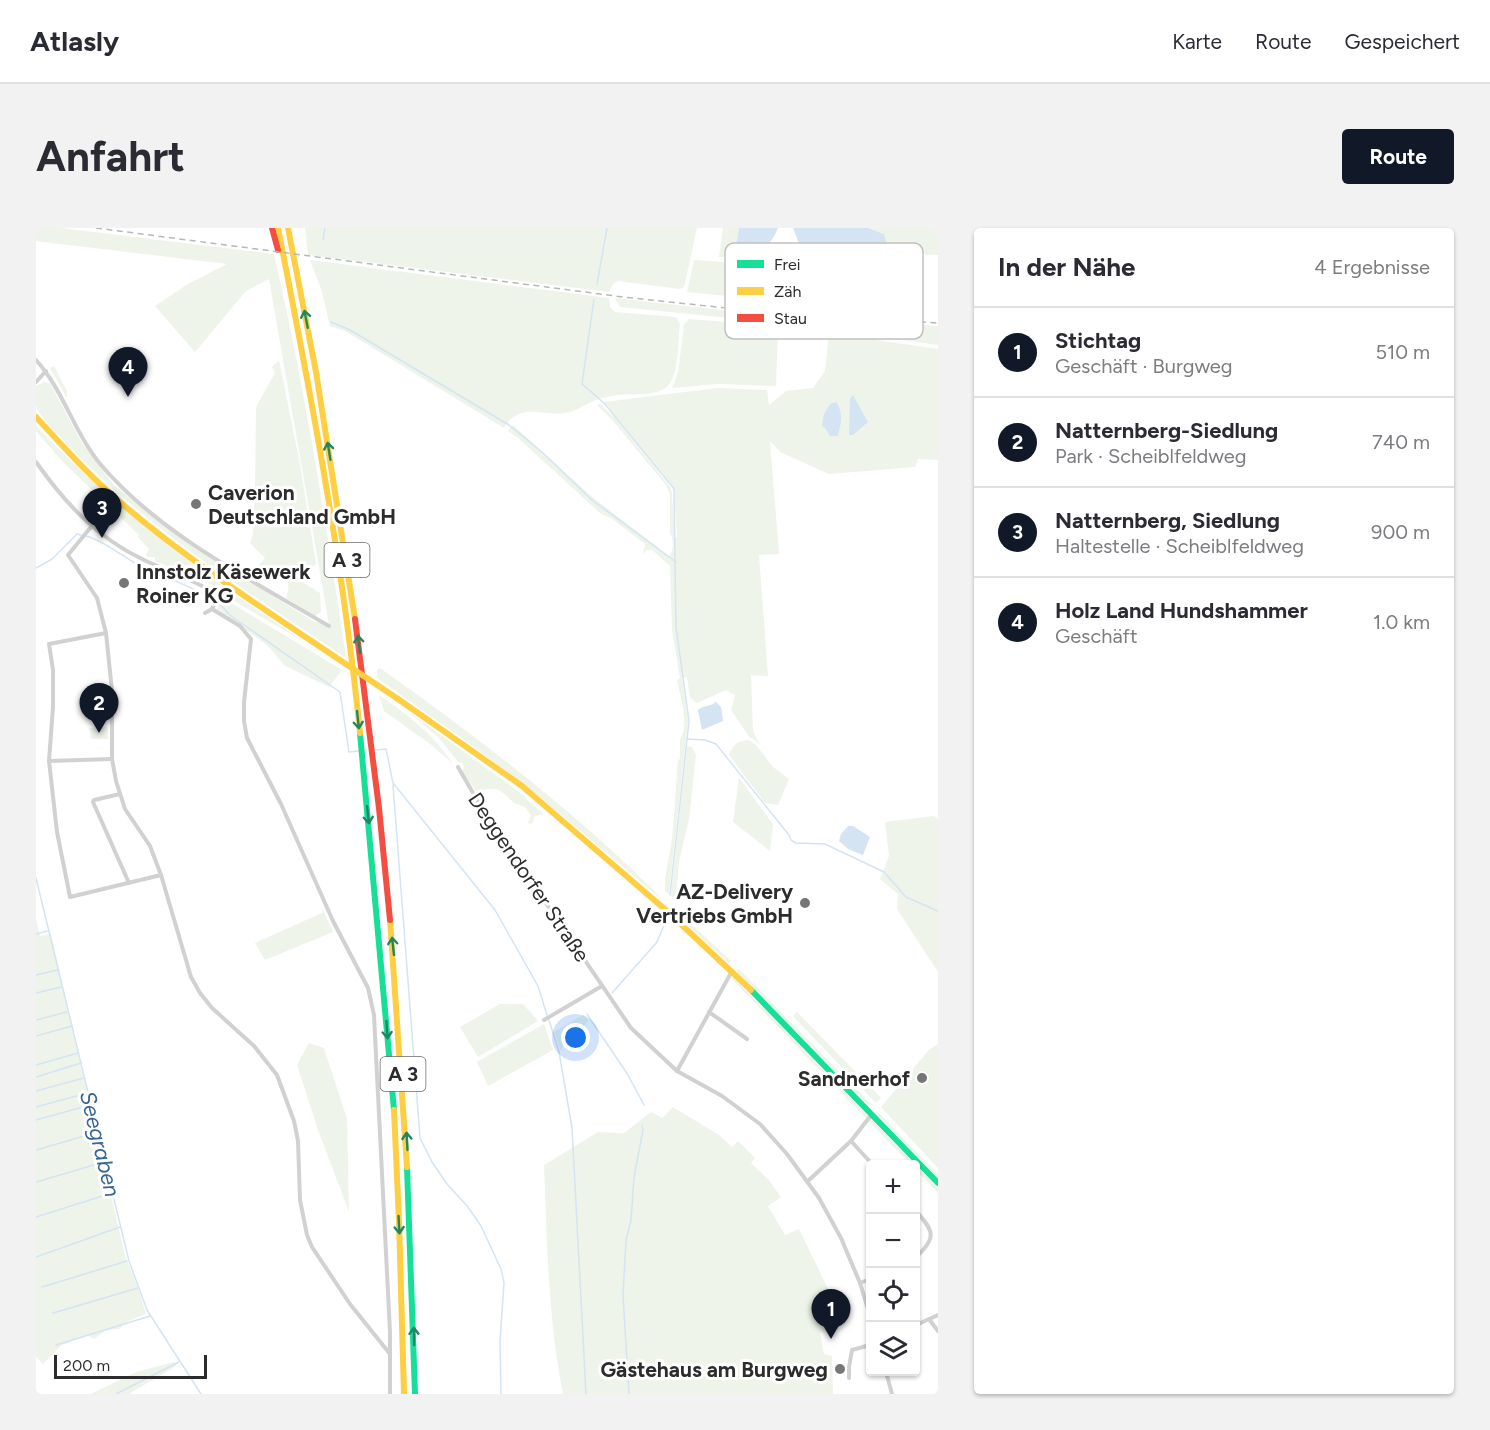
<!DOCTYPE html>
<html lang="de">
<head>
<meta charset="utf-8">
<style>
  :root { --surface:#fff; --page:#f2f2f3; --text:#2b2b33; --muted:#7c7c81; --line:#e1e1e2; --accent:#111827 }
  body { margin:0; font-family:Figtree,sans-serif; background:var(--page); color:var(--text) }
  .controls { position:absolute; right:18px; bottom:18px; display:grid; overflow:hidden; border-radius:6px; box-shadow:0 2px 4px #0004 }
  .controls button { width:54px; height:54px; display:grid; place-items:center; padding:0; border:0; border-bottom:2px solid var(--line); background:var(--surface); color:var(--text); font:30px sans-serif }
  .scale { position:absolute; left:18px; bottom:15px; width:153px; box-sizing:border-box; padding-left:6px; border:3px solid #2c2c2c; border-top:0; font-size:16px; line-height:21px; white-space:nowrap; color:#2c2c2c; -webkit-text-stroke:4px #fff; paint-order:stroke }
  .you { position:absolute; left:540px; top:810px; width:21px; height:21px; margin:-15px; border:4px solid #fff; border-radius:50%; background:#1a73e8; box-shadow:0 0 0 9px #1a73e833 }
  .badge { display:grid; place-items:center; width:39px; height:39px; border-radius:50%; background:var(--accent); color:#fff; font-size:20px; font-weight:700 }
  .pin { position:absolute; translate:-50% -50px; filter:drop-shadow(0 2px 3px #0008) }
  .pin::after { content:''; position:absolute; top:32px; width:21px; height:18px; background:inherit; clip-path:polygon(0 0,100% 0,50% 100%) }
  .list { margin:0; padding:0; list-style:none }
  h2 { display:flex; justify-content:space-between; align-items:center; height:78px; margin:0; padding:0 24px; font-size:26px }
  h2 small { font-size:20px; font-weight:400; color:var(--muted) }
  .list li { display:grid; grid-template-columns:39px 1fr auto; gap:18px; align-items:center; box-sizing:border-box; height:90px; padding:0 24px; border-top:2px solid var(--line) }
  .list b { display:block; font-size:22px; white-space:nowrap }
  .list p { margin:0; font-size:20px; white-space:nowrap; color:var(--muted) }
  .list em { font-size:20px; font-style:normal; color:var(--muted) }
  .icon { flex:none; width:33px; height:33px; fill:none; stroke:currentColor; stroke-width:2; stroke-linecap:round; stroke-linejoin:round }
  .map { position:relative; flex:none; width:902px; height:1166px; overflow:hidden; border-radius:6px }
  header { display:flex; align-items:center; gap:36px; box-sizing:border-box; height:84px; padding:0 30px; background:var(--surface); border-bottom:2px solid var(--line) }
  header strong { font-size:28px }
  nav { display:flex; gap:33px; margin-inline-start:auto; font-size:21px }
  .intro { display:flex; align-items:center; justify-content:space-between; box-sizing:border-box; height:144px; padding:0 36px }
  h1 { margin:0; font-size:42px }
  .button { padding:15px 27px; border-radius:6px; background:var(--accent); color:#fff; font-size:21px; font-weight:700 }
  main { display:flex; gap:36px; padding:0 36px }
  aside { flex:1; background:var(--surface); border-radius:6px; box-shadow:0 2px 4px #0004 }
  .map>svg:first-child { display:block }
  .green { fill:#eef4ea }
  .water { fill:#d4e4f2 }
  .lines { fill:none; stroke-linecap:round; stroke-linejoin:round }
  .stream { stroke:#d4e4f2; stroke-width:1.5 }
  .street { stroke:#d1d1d1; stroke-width:4 }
  .fast { stroke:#16e098; stroke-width:6 }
  .slow { stroke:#ffcf43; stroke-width:6 }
  .jam { stroke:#f24e42; stroke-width:6 }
  .rail { stroke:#b8b8b8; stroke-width:1.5; stroke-dasharray:6 4.5; stroke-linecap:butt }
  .slow-bridge { stroke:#ffcf43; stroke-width:6 }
  .oneway { stroke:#218662 }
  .poi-dot { fill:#767676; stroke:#fff; stroke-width:2 }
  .labels { text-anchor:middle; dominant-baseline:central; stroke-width:6; stroke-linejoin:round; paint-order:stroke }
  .shield { fill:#fff; stroke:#6b6b6b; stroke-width:1.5 }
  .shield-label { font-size:20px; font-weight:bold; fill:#2c2c2c }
  .poi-label { font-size:21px; font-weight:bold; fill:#2c2c2c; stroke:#fff; text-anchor:end }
  .street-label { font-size:21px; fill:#2c2c2c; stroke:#fff }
  .water-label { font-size:22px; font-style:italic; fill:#356592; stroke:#fff }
  .key { fill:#fff; stroke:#c0c0c0; stroke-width:1.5 }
  .key-label { font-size:16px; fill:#2c2c2c }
</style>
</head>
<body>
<header>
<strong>Atlasly</strong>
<nav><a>Karte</a><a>Route</a><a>Gespeichert</a></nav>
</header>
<div class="intro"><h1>Anfahrt</h1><a class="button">Route</a></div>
<main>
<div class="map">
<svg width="902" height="1166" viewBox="0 0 902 1166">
  <rect width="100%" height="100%" fill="#fff"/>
  <g class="green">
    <path d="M0 0H25L238 26C269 160 290 294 310 430 214 365 111 301 31 216 22 206 4 190 0 177 0 172 0 164 0 158L8 154 14 155 46 215 78 257 163 322 279 394 293 396 233 51 210 63 159 124 119 78 152 56 191 36 0 13Z"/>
    <polygon points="269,0 661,0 648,59 644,61 582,53 577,56 573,64 272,27"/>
    <polygon points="687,0 703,0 699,23 695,29 683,29"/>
    <path d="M832 0H902V27L864 25V71L848 83 651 64 658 32C685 33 711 40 735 27L747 40 759 39 769 31 844 40 848 6Z"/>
    <path d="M274 32 573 70 574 79 579 84 640 89 644 96C642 112 643 142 634 155 624 170 598 165 582 167 573 168 564 170 555 174 548 177 539 184 530 185 506 189 484 173 468 200L309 103 294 98 285 61Z"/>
    <polygon points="579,70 704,84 902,98 902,117 762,97 584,79"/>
    <polygon points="653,91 742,98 740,158 683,156 636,160 642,145 648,96"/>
    <path d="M793 105 902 121V232L882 231 879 239 793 246 744 224 734 213 743 326 723 327 732 448 715 447 717 503 724 517 717 510H714L695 482 699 467 690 462 661 475 654 470 651 449 646 450 652 492 633 666 629 663C628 649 633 630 635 617 639 590 639 560 642 533L644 530V511C654 498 644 467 641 452L644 450 636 402 634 338 616 322H611L607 326 609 316 575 290 565 286 482 210 472 203 477 197 555 268 633 328C638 322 638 312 634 305V267L630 257 577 193 561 177 564 176 579 190 634 259 636 265 639 310 641 309 638 260 568 174 681 160 731 162 733 177 750 163 777 160 789 143Z"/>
    <path d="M243 132 264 236 280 336 263 346 268 355 284 365 285 384 279 388 250 370C253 360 255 355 246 348L226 352 212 344 216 345 229 330 214 315 217 306 219 262 220 179 239 145 236 139Z"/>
    <polygon points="18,138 31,163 31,170 14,140"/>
    <path d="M0 198C80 283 174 352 272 416L198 373 188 362 119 333V329H112L110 327 113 321 102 309 103 307 25 232 0 203Z"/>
    <polygon points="186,373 197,376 306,442 293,459 249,438 232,418 181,381"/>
    <path d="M344 440C444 511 544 587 630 675L505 570 434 516 341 450V442Z"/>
    <path d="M343 467C371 486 399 508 417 536L397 518 348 483Z"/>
    <path d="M369 481 490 569 489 570 508 586 499 588 496 596 492 595 495 587 489 579C474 576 475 569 464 563 456 558 447 563 440 563L426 544 428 539 427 535 422 534 403 510Z"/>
    <polygon points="72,499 72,511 55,511 53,500"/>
    <path d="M713 512 720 517 737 539 753 551 742 577 729 575 693 527C697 516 702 513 713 512Z"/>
    <polygon points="651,518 656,519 660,527 653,591 643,634 640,670 635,668"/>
    <polygon points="703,550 737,596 734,623 697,594"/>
    <polygon points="898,588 902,591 902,744 861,681 862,666 844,651 853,628 849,594"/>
    <polygon points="288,684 297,704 229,732 219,715"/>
    <polygon points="642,684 695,733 693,736 641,687"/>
    <polygon points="0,691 4,708 15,706 89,1028 102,1059 110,1086 90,1094 83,1101 71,1102 58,1111 51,1107 26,1117 7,1136 0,1129"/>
    <polygon points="703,741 836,877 831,876 702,746 701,742"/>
    <polygon points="694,749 698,750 902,960 902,965 885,947 880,951 880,936 872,936 873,935"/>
    <polygon points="464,776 487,776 502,793 442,829 424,799"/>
    <polygon points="761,784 845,870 840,875 757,788"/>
    <polygon points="547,787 552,792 548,798 551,803 527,817 525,823 518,804"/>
    <polygon points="508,796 517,822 452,858 441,834"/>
    <polygon points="273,815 288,820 311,891 313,984 282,902 261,837"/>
    <polygon points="902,816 902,940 845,879 893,822"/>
    <path d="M637 879 683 907 696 919 702 913 719 930 715 935 732 951 745 969 732 978 749 1007 763 1001 792 1061 798 1080 789 1081 795 1103 784 1105 788 1126 796 1128 797 1166H527C512 1091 511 1013 508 937L562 904 588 905 615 884 626 890Z"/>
    <polygon points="842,884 902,946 902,951 843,889"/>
    <polygon points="138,1134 140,1138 93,1166 55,1166 100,1144"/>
  </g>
  <g class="water">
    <path d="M703 0H742C732 24 722 23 699 23Z"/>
    <polygon points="757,0 832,0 848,6 853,25 844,40 769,31"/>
    <polygon points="817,167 832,194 817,207 813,207 814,171"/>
    <path d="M800 174C808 185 805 195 802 208H794L789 200 786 198 788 186 794 176Z"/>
    <path d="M680 474 685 479 687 493 666 502 662 482C668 477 674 479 680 474Z"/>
    <polygon points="812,598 817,598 834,609 827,627 812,621 803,613 805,606"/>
  </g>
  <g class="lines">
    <g class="stream">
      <polyline points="287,12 289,0"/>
      <polyline points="561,56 571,0"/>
      <polyline points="558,71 546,156 568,175 638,261 640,399 653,493 634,667"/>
      <polyline points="295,94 314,102 473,197 507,225 556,272 640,334"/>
      <path d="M50 308C69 313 85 328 103 337 131 351 175 363 195 388L304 464 313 524 323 523"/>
      <polyline points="0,340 16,331 41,306 45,307"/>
      <polyline points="651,511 669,512 680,516 753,607 755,612 760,615 789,616 848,644 870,669 902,683"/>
      <polyline points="340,522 350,521 357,555 459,682 502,758 511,787"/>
      <polyline points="357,557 384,910 396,934 411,956 432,979 445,998 465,1041 468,1055 464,1113 465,1166"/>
      <polyline points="0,650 93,1033 111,1082 165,1166"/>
      <polyline points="0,706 11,703"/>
      <polyline points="0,747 22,742"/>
      <polyline points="0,765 25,759"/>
      <polyline points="576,765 621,714 631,690"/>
      <polyline points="551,786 592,847 608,877"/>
      <polyline points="0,792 31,784"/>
      <polyline points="513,792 523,824 536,900 550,1166"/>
      <polyline points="0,808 36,798"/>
      <polyline points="0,837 42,825"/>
      <polyline points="0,849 45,835"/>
      <polyline points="0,863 48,850"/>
      <polyline points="0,879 51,865"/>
      <polyline points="0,892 54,877"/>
      <polyline points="0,922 62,904"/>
      <polyline points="0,954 68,934"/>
      <polyline points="0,989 76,965"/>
      <polyline points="0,1029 84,999"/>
      <polyline points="6,1059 91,1033"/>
      <polyline points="17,1085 102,1060"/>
      <polyline points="20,1117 114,1088"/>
      <polyline points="80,1166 143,1134"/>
      <polyline points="593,1166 587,1067 590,1012 595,992 598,949 607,902 606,897"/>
    </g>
    <g class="street">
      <path d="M0 132C28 163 38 205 65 237 126 308 214 351 293 398"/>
      <polyline points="0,154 10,143"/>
      <path d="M0 234C29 275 61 310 108 332 131 343 162 354 183 367L176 381 169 385"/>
      <polyline points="55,299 32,327 61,370 70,405 76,463 76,531 80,553 89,581 114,618 125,647 155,749 164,765 176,780 218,818 241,847 258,893 262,913 264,972 271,1007 276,1019 314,1076 354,1126"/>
      <polyline points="176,381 204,398 215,411 208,474 208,493 211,510 245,576 297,693 332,760 338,787 354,1104 354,1166"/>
      <polyline points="70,405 13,416 17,442 17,479 13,533 21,604 34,669 125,647"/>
      <polyline points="13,533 76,531"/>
      <polyline points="422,539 448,584 595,800 641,843 686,868 724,896 751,926 783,970 805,1010 824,1055 834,1088"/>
      <polyline points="84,566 58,572 57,574 93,655"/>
      <polyline points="673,784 711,811"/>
      <polyline points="508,792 566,758"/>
      <polyline points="641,843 696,743"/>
      <polyline points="815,913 836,936"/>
      <polyline points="772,953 815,913 836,886"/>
      <path d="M880 983C898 1003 901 1010 880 1029"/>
      <polyline points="824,1055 834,1051"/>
      <polyline points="893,1091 902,1103"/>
      <polyline points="880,1097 902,1087"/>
      <polyline points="850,1144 856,1166"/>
      <polyline points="813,1150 813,1139 816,1122 834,1117"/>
    </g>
    <g class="fast">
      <polyline points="324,505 358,882"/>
      <polyline points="715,762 902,955"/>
      <polyline points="371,939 379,1166"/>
    </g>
    <g class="slow">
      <path d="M242 0C275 167 307 335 324 505"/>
      <polyline points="252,0 280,144 319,391"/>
      <path d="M0 189C27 218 53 248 84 274 144 326 211 370 277 414"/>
      <polyline points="362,471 486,558 632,684 715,762"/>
      <polyline points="354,692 371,939"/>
      <polyline points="358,882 363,993 368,1166"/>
    </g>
    <g class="jam">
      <polyline points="236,0 242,22"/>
      <polyline points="319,391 343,580 354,692"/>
    </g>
    <polyline class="rail" points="60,0 587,69 718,83 902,95"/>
    <polyline class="slow-bridge" points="277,414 362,471"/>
  </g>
  <defs><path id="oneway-shaft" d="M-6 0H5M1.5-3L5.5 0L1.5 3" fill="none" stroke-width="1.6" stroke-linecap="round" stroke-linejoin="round" transform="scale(1.5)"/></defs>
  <g class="oneway">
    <use href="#oneway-shaft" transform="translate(270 91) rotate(-101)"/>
    <use href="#oneway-shaft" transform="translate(293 223) rotate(-99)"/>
    <use href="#oneway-shaft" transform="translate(323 416) rotate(-97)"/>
    <use href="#oneway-shaft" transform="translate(322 492) rotate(84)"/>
    <use href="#oneway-shaft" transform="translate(332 587) rotate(84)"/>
    <use href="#oneway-shaft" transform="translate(357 718) rotate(-96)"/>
    <use href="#oneway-shaft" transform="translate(351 802) rotate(86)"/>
    <use href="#oneway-shaft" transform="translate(371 913) rotate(-93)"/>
    <use href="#oneway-shaft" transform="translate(363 997) rotate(87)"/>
    <use href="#oneway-shaft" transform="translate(378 1108) rotate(-91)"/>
  </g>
  <g class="poi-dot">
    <circle cx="160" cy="276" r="6"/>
    <circle cx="88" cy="355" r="6"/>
    <circle cx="769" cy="675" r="6"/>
    <circle cx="886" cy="850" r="6"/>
    <circle cx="804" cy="1141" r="6"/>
  </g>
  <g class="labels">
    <g class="shield">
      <rect x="288.5" y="315" width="45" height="34" rx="4.5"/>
      <rect x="344.5" y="829" width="45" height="34" rx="4.5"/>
    </g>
    <g class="shield-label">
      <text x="311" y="332">A 3</text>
      <text x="367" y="846">A 3</text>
    </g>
    <g class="poi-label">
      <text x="172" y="264" text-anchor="start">Caverion<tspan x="172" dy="24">Deutschland GmbH</tspan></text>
      <text x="100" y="343" text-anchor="start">Innstolz Käsewerk<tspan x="100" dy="24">Roiner KG</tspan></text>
      <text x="757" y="663">AZ-Delivery<tspan x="757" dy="24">Vertriebs GmbH</tspan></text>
      <text x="874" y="850">Sandnerhof</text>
      <text x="792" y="1141">Gästehaus am Burgweg</text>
    </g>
    <g class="street-label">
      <text transform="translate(493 649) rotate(56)">Deggendorfer Straße</text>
    </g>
    <g class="water-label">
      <text transform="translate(64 916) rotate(76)">Seegraben</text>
    </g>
  </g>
  <rect x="689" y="15" width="198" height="96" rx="9" class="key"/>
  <rect x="701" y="32" width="27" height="8" fill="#16e098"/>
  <rect x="701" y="59" width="27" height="8" fill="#ffcf43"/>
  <rect x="701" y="86" width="27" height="8" fill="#f24e42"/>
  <g class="key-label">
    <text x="738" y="42">Frei</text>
    <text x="738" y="69">Zäh</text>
    <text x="738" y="96">Stau</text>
  </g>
</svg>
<div class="controls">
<button>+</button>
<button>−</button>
<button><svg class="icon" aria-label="locate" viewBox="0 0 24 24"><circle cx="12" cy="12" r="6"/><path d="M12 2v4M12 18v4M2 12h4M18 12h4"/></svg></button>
<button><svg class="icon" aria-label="layers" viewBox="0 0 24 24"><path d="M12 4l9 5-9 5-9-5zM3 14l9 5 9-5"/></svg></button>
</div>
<div class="scale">200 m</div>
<div class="you"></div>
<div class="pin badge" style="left:795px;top:1111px">1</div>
<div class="pin badge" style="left:63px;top:505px">2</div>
<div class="pin badge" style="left:66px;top:310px">3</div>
<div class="pin badge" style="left:92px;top:169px">4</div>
</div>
<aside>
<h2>In der Nähe<small>4 Ergebnisse</small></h2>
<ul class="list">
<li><span class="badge">1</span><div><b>Stichtag</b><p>Geschäft · Burgweg</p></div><em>510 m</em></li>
<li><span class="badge">2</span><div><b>Natternberg-Siedlung</b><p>Park · Scheiblfeldweg</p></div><em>740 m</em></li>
<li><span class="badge">3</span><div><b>Natternberg, Siedlung</b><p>Haltestelle · Scheiblfeldweg</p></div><em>900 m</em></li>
<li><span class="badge">4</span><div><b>Holz Land Hundshammer</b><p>Geschäft</p></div><em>1.0 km</em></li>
</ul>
</aside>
</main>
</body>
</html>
